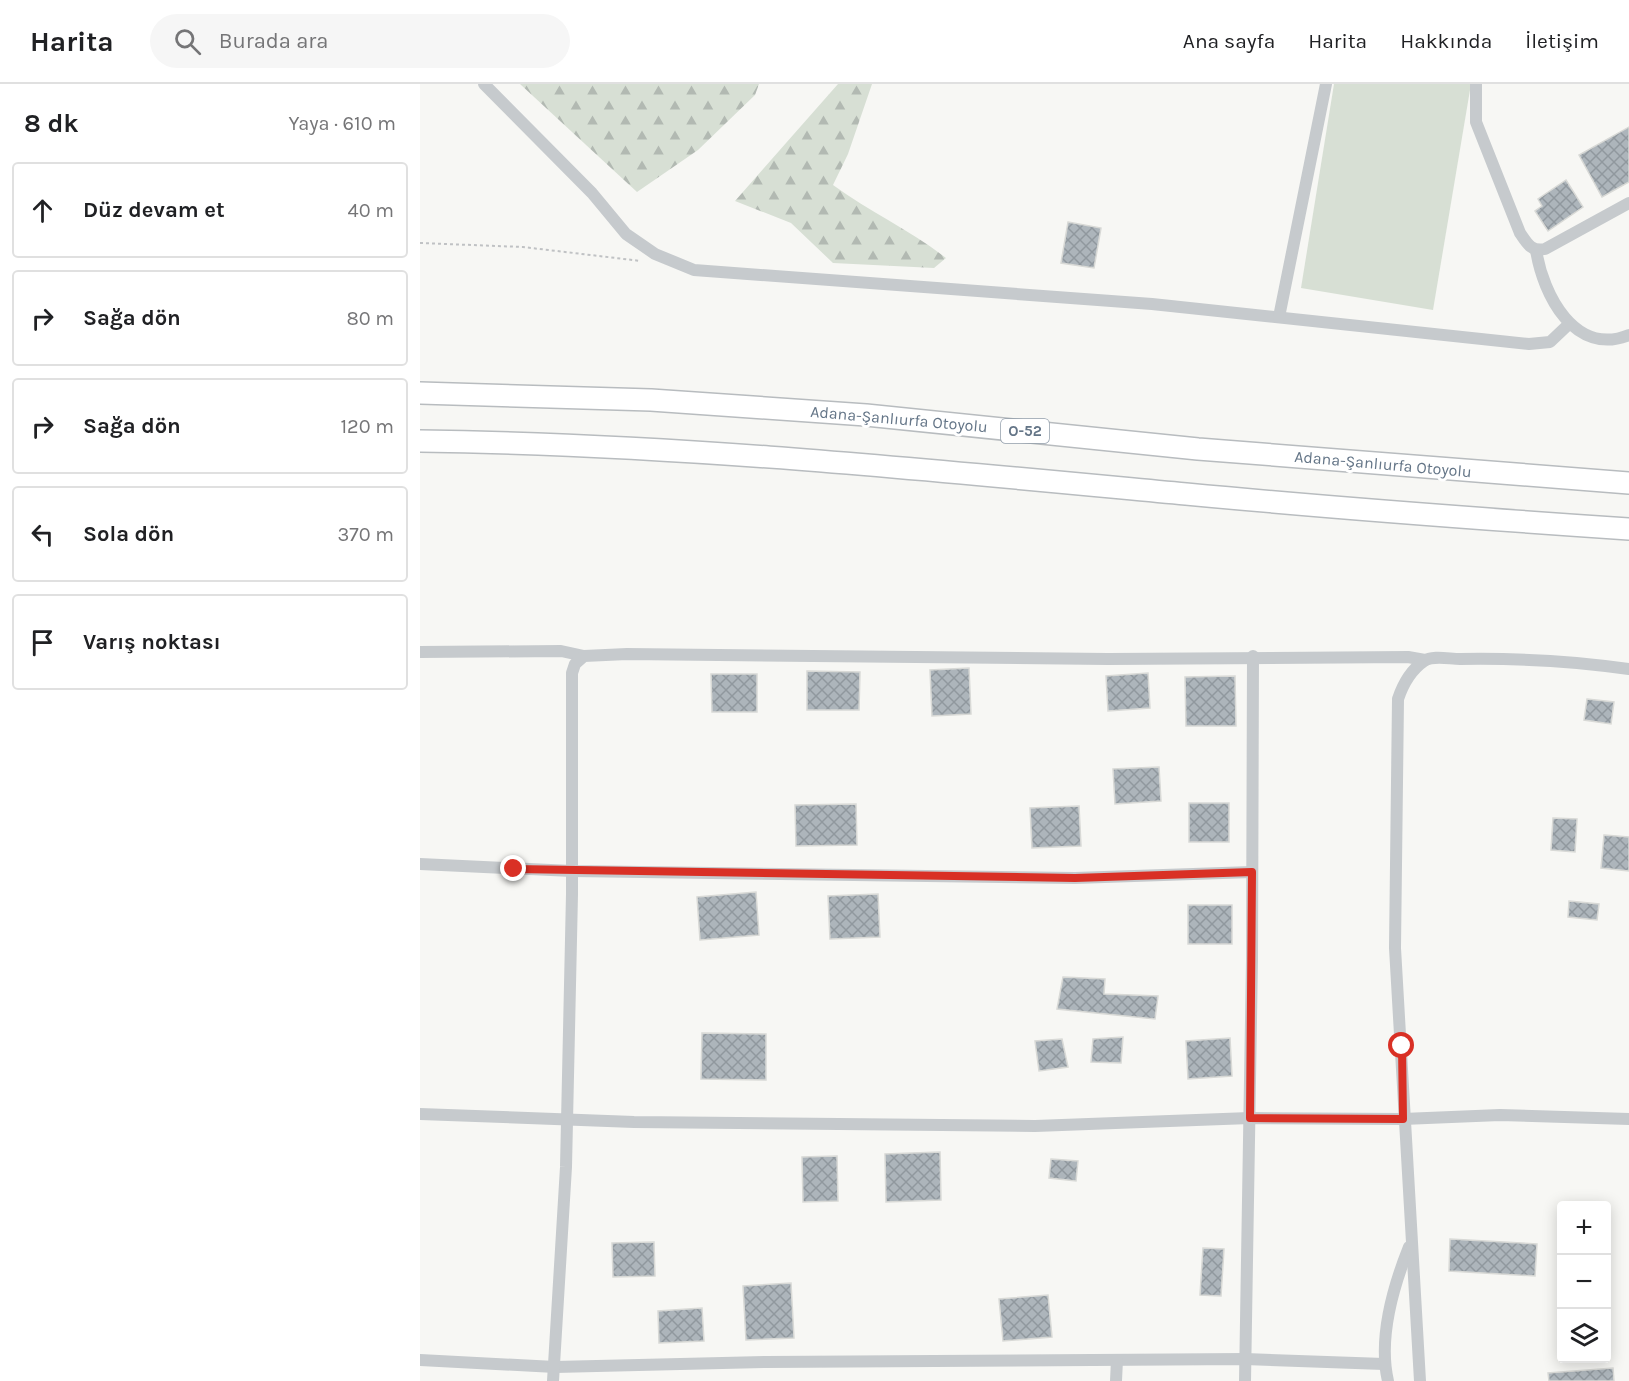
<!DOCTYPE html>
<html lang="tr">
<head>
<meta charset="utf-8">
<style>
  :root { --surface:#fff; --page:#f6f6f6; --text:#202124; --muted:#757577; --line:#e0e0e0 }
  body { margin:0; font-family:Karla,sans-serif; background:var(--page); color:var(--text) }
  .controls { position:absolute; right:18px; bottom:18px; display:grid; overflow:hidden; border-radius:6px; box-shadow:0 3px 15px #0003 }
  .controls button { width:54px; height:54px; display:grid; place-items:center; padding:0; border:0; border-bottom:2px solid var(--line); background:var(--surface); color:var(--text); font:30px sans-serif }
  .stop { position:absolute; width:18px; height:18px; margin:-14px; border:4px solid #d93025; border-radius:50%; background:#fff }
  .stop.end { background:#d93025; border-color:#fff; box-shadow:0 2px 6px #0008 }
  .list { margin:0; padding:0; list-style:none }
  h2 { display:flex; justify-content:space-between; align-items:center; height:78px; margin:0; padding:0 24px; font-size:26px }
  h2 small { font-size:20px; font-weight:400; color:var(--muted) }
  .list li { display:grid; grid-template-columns:39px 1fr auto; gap:18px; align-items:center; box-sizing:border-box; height:96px; margin:0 12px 12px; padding:0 12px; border:2px solid var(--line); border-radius:6px }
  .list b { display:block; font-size:22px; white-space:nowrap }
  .list em { font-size:20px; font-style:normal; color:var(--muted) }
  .icon { flex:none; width:33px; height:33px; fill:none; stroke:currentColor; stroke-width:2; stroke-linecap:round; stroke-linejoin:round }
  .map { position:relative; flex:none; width:1209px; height:1297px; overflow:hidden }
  header { display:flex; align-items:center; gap:36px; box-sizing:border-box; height:84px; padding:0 30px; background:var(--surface); border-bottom:2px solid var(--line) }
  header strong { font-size:28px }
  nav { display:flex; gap:33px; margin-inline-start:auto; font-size:21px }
  .search { width:420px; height:54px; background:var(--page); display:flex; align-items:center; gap:15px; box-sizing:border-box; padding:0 21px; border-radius:33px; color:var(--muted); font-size:22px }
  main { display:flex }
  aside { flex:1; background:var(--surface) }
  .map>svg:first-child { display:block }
  .forest { fill:url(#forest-firs) }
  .pitch { fill:#d7dfd4 }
  .building { fill:url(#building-cross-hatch); stroke:#d8d9d6; stroke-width:1.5 }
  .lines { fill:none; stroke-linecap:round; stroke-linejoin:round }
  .motorway-casing { stroke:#b8bcbf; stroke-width:24 }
  .path { stroke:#c0c2c4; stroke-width:2; stroke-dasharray:3 3; stroke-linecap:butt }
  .minor { stroke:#c6cacd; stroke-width:12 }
  .motorway { stroke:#fff; stroke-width:21 }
  .route { stroke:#d93025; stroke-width:8 }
  .labels { text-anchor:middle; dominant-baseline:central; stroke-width:6; stroke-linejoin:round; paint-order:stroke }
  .shield { fill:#fff; stroke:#929eab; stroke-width:1.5 }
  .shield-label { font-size:15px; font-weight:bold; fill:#647587 }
  .street-label { font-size:16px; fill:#647587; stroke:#fff }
</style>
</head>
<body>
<header>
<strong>Harita</strong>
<div class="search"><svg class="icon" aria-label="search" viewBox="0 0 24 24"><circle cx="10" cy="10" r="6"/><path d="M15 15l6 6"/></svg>Burada ara</div>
<nav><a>Ana sayfa</a><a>Harita</a><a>Hakkında</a><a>İletişim</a></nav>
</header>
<main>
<aside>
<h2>8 dk<small>Yaya · 610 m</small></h2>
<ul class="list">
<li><svg class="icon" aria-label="ahead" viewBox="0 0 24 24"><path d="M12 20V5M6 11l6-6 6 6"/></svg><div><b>Düz devam et</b></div><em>40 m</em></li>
<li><svg class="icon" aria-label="right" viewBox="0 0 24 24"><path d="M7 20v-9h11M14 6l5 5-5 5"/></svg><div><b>Sağa dön</b></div><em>80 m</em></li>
<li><svg class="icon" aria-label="right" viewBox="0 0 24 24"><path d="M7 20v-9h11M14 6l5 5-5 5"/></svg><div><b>Sağa dön</b></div><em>120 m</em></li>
<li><svg class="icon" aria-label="left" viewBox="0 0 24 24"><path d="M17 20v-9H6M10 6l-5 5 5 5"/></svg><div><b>Sola dön</b></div><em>370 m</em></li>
<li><svg class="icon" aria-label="arrive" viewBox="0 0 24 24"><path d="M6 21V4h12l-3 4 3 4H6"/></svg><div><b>Varış noktası</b></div></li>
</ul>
</aside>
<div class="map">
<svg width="1209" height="1297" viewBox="0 0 1209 1297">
  <defs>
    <pattern id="forest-firs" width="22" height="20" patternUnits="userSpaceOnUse" patternTransform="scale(1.5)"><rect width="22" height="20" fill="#d7dfd4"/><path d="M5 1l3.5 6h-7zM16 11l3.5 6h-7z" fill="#b2b9b2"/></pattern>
    <pattern id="building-cross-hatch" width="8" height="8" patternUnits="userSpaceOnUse" patternTransform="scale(1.5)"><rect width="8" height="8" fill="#adb5bb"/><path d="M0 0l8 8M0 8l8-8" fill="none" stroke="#90989e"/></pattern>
  </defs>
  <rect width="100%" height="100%" fill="#f7f7f4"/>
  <g class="forest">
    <polygon points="100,0 339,0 335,11 278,66 217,108"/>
    <path d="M418 0H452L428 70 413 101C450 128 490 146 526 174L514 184 413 179 371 139 315 117Z"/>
  </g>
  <polygon class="pitch" points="914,0 1051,0 1013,226 881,204"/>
  <g class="building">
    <polygon points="1209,43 1209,98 1182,113 1159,71"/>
    <polygon points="1146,96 1163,123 1128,147 1115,127 1122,122 1118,115"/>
    <polygon points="648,138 681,144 674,184 641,179"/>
    <polygon points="549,584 551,630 512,632 510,586"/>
    <polygon points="387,587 440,588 439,626 387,626"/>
    <polygon points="728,589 730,624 688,627 686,592"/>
    <polygon points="291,590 337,590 337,628 292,628"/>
    <polygon points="815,592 816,642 766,642 765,593"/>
    <polygon points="1167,615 1194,618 1191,640 1164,636"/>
    <polygon points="739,683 741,717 695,720 693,685"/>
    <rect x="769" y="719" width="40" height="39"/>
    <polygon points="436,720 437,761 376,762 375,721"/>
    <polygon points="659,722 661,762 612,764 610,724"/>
    <polygon points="1133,734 1157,735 1155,768 1131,766"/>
    <polygon points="1184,751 1209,753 1209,787 1181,784"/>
    <polygon points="336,808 339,851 280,856 277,813"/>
    <polygon points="458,810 460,853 410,855 408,812"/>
    <polygon points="1149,817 1179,820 1177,836 1148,833"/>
    <rect x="768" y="821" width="44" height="39"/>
    <polygon points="643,893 685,895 684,910 738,912 735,935 637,925"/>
    <polygon points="282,949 346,950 346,996 281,995"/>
    <polygon points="703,953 701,979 671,978 673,955"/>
    <polygon points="810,954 812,992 768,995 766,957"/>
    <polygon points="642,955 648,983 619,987 615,957"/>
    <polygon points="520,1068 521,1116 466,1118 465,1070"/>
    <polygon points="417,1072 418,1117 383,1118 382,1073"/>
    <polygon points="631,1075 658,1077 656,1097 629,1094"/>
    <polygon points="1030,1155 1117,1160 1115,1192 1029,1187"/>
    <polygon points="234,1158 235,1192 193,1193 192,1159"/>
    <polygon points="783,1164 804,1165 801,1212 780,1211"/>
    <polygon points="371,1199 374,1254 326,1256 323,1202"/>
    <polygon points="628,1211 632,1253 583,1257 579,1215"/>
    <polygon points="282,1224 284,1257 239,1259 238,1227"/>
    <polygon points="1193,1284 1194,1297 1129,1297 1128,1289"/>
  </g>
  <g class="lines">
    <defs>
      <g id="motorway">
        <polyline points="0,309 231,316 446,331 778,365 1209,399"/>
        <path d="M0 357C256 360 510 386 766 410 913 424 1061 435 1209 445"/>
      </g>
    </defs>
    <use href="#motorway" class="motorway-casing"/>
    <polyline class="path" points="0,159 103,163 221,177"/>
    <g class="minor">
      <polyline points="64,0 172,109 206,150 235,170 274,186 732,220 1109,260 1130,258 1149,240"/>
      <path d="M1056 0V38L1100 149C1107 159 1111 168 1125 165L1209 119"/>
      <path d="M1116 166C1123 211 1155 273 1209 251"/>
      <polyline points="859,233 906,0"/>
      <polyline points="0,568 141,567 164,572"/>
      <polyline points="0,780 152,787 655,794 832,788"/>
      <polyline points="0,1030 214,1038 615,1042 830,1034 983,1035 1080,1031 1209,1035"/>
      <polyline points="0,1276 135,1283 346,1278 825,1275 964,1280"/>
      <polyline points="133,1297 146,1083 152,810 152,589 155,580 164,572 207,570 688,575 988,573 1005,576"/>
      <polyline points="696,1297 697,1276"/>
      <polyline points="825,1297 832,876 833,572"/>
      <path d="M968 1297C958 1254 973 1203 989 1163"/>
      <path d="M1000 1297 975 864 978 615C983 600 991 586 1004 577 1013 571 1029 575 1040 575 1097 574 1152 577 1209 585"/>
    </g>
    <use href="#motorway" class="motorway"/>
  </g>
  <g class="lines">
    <polyline class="route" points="94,785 655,794 832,788 830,1034 983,1035 982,962"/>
  </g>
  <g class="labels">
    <rect class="shield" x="581" y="335" width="48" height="24" rx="4.5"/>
    <g class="shield-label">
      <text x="605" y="347">O-52</text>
    </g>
    <g class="street-label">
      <text transform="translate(479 335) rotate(5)">Adana-Şanlıurfa Otoyolu</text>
      <text transform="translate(963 380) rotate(5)">Adana-Şanlıurfa Otoyolu</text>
    </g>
  </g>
</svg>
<div class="controls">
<button>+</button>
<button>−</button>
<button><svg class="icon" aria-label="layers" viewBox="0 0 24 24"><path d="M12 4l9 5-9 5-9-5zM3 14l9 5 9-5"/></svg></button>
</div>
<div class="stop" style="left:982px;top:962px"></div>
<div class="stop end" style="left:94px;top:785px"></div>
</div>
</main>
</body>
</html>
